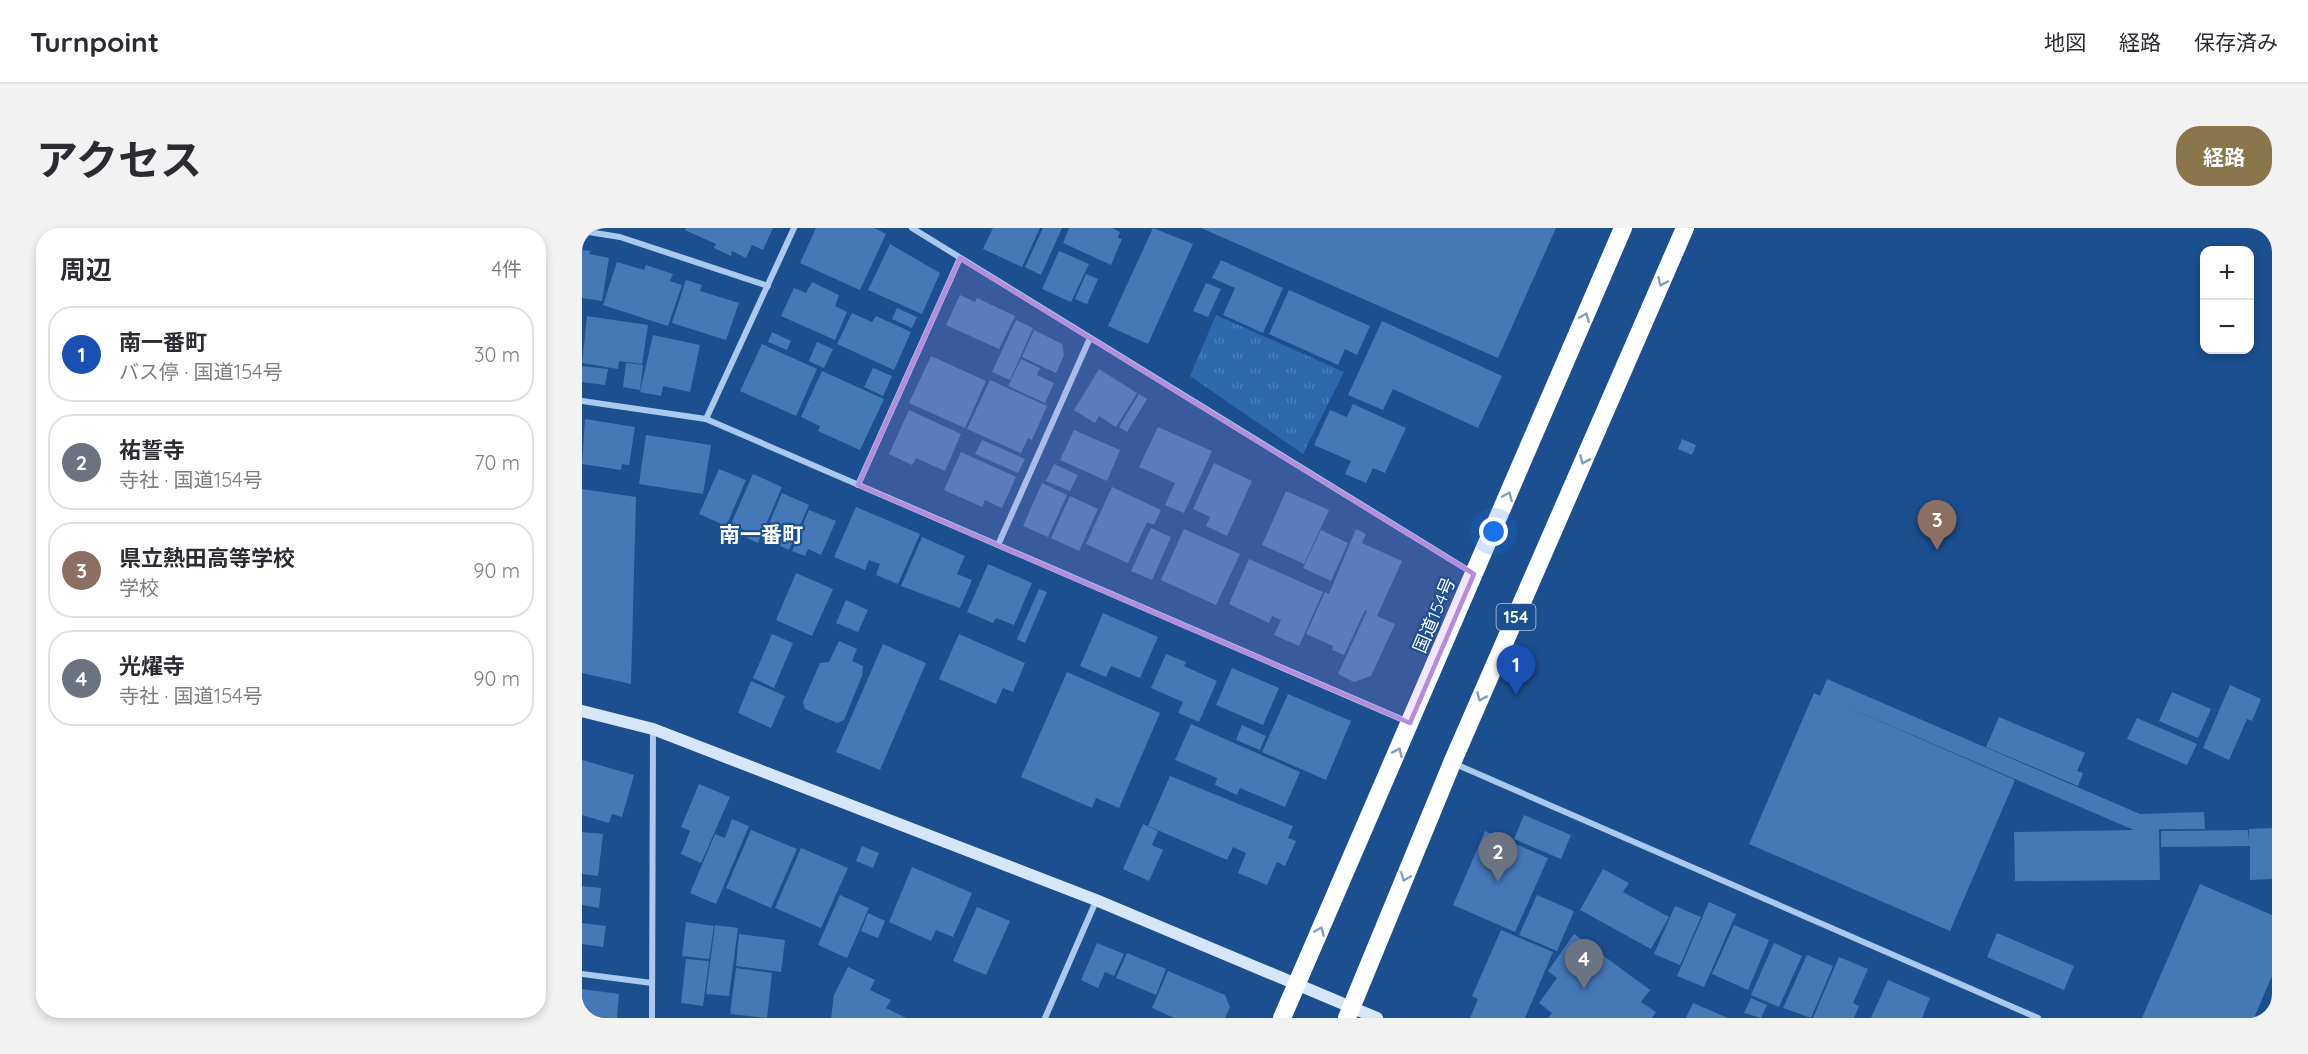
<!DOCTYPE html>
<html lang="ja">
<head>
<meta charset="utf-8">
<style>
  :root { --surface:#fff; --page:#f2f2f3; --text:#2b2b33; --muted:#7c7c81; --line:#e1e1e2; --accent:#8a764a }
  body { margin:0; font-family:Quicksand,"Noto Sans JP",sans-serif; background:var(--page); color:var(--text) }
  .controls { position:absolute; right:18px; top:18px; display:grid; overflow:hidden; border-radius:12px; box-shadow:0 3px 9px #0003 }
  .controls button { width:54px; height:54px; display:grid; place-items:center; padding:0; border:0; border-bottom:2px solid var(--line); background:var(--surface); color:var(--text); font:30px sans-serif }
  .you { position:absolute; left:912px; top:304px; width:21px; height:21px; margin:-15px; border:4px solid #fff; border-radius:50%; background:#1a73e8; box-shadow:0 0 0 9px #1a73e833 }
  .badge { display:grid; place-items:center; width:39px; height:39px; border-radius:50%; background:var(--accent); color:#fff; font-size:20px; font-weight:700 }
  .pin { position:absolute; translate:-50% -50px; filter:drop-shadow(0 2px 3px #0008) }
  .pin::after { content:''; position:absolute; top:32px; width:21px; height:18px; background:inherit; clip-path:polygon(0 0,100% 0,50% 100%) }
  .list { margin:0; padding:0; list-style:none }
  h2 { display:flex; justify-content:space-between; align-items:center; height:78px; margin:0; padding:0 24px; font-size:26px }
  h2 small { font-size:20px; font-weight:400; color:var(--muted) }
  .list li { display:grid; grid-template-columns:39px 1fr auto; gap:18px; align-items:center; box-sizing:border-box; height:96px; margin:0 12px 12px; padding:0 12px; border:2px solid var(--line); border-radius:24px }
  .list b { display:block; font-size:22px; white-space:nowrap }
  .list p { margin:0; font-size:20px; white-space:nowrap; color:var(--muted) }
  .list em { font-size:20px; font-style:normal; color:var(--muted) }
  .map { position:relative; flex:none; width:1690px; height:790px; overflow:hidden; border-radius:24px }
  header { display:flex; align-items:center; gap:36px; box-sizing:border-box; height:84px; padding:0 30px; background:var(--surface); border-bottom:2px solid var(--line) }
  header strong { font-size:28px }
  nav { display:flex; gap:33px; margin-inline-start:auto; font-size:21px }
  .intro { display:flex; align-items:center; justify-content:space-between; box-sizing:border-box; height:144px; padding:0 36px }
  h1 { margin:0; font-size:42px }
  .button { padding:15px 27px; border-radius:24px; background:var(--accent); color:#fff; font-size:21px; font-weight:700 }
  main { display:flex; gap:36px; padding:0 36px }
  aside { flex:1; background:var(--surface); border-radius:24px; box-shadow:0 3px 9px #0003 }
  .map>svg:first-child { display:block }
  .park { fill:url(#park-tufts) }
  .building { fill:#4478b7 }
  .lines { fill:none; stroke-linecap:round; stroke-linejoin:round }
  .street { stroke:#a9c9ee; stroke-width:6 }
  .secondary { stroke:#d6e6fa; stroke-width:12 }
  .highway { stroke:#fff; stroke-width:18 }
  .oneway { stroke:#829ec1 }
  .marked { fill:#b68bdc; fill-opacity:0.2; stroke:#b68bdc; stroke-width:4.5; stroke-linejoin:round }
  .labels { text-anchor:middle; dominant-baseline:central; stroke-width:4.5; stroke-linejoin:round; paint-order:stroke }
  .shield { fill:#1b4f8f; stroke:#bbcadd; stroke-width:1.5 }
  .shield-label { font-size:16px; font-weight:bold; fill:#fff }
  .street-label { font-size:18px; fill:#fff; stroke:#1b4f8f }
  .quarter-label { font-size:21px; font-weight:bold; fill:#fff; stroke:#1b4f8f }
</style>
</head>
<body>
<header>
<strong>Turnpoint</strong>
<nav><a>地図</a><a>経路</a><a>保存済み</a></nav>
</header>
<div class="intro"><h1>アクセス</h1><a class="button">経路</a></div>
<main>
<aside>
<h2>周辺<small>4件</small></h2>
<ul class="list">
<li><span class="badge" style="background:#1a4fb4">1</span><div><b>南一番町</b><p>バス停 · 国道154号</p></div><em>30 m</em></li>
<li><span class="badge" style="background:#6b7280">2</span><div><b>祐誓寺</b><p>寺社 · 国道154号</p></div><em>70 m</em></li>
<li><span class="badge" style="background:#8d6e63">3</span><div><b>県立熱田高等学校</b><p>学校</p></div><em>90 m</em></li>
<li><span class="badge" style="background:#6b7280">4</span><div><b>光燿寺</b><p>寺社 · 国道154号</p></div><em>90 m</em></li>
</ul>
</aside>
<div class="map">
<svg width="1690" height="790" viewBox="0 0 1690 790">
  <defs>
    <pattern id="park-tufts" width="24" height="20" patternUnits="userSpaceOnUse" patternTransform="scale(1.5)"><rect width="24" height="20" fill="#2e69ad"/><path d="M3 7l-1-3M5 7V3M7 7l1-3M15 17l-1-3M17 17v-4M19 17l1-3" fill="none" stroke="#4d80b9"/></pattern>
  </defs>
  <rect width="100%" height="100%" fill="#1b4f8f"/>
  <polygon class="park" points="634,87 762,144 721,226 608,148"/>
  <g class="building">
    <polygon points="104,0 191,0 181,22 170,17 164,30 150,23 149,28 132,20 134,16 103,2"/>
    <polygon points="234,0 292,0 304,6 278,62 218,35"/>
    <polygon points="411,0 458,0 440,39 401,21"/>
    <polygon points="461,0 480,0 459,47 443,39"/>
    <polygon points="487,0 530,0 538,4 536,10 540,11 529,37 481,15"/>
    <polygon points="571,0 611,16 566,116 526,98"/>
    <polygon points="619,0 974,0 916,130"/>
    <polygon points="308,16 358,45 340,86 286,62"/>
    <polygon points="0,22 8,23 7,26 27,30 20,73 0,70"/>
    <polygon points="477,23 507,36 489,74 460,61"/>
    <polygon points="639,32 701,60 681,105 641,87 653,60 630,50"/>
    <polygon points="35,34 62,42 64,37 91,46 88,53 100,57 86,98 21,77"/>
    <polygon points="504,46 516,51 505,76 493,71"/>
    <polygon points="104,52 120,57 118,63 157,75 144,112 90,95"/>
    <polygon points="230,54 257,67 253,78 265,84 253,112 199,88 212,60 224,65"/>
    <polygon points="624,55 639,61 626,89 611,83"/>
    <polygon points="707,62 788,98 775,127 763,121 756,137 687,106"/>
    <polygon points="378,67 393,74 395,70 433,88 417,121 364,97"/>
    <polygon points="315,80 335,89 330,100 310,91"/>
    <polygon points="270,85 290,94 294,88 329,104 312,142 255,116"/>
    <polygon points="5,88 66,97 60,136 37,133 36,141 0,135"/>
    <polygon points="434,92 451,100 428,152 410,144"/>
    <polygon points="800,93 920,148 896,200 811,161 801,182 766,167"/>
    <polygon points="452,102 480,116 482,127 474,145 440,129"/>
    <polygon points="190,104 209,113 205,122 186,114"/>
    <polygon points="71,107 118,117 108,164 81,158 79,168 58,164"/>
    <polygon points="235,114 251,121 242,140 227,133"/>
    <polygon points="180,116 235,141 214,188 158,163"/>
    <polygon points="349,128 404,153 383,200 327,175"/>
    <polygon points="439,131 458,140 455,147 472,155 463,175 426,158"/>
    <polygon points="44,135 61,137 58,162 41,159"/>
    <polygon points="0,138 26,141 23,157 0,154"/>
    <polygon points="291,140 310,148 301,168 282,159"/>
    <polygon points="517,141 555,165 534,199 517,188 513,195 492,182"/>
    <polygon points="240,143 302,171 278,222 236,203 238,198 219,189"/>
    <polygon points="408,152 465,178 450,212 446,210 439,225 385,201"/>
    <polygon points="557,166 565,171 545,204 537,199"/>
    <polygon points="771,176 824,200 803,245 791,240 784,255 763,246 769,233 732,217 748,182 765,189"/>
    <polygon points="327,182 379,206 363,243 334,230 330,237 307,226"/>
    <polygon points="3,191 53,199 47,237 40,236 39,242 0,236"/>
    <polygon points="576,199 630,223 602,285 583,277 593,255 557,239"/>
    <polygon points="492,202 538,222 525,253 478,232"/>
    <polygon points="64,207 129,217 121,266 57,256"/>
    <polygon points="1100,211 1114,217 1110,227 1096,221"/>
    <polygon points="400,212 443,231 436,245 393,226"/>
    <polygon points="379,224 434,249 420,280 403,272 400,279 362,262"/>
    <polygon points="632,235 670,253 645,308 624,298 628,289 611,281"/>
    <polygon points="472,236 496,247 488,263 464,253"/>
    <polygon points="137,241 164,252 144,298 117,286"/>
    <polygon points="171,246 200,259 176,315 159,307 161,301 149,296"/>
    <polygon points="460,255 485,267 466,309 441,298"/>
    <polygon points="530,259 579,282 572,297 565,294 546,335 504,316"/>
    <polygon points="0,261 54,269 49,456 0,445"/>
    <polygon points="704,263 747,282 722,336 680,317"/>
    <polygon points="200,265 227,277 207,322 181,310"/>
    <polygon points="488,268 516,281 497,323 469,310"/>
    <polygon points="274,279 338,306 316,356 294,347 298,336 287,332 283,342 252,329"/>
    <polygon points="227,282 254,293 239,327 226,321 223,328 210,323"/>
    <polygon points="569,300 589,309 570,352 549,343"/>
    <polygon points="602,301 658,326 634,377 579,352"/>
    <polygon points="774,301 784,306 780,315 820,333 795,388 813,396 789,448 772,454 756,446 785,383 783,382 762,427 750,422 751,418 724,406 743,364 747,366"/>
    <polygon points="739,302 766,315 749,353 721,340"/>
    <polygon points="340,309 383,328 375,346 390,352 378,380 319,358"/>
    <polygon points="667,331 741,364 717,418 692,407 699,392 690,388 687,395 647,376"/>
    <polygon points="406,336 450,355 432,397 414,390 411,395 385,384"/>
    <polygon points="214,345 251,361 230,408 194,392"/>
    <polygon points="457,361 465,364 443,415 435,411"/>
    <polygon points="264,372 286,382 276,404 254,395"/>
    <polygon points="521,385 576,409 558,450 529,438 524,449 498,438"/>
    <polygon points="190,406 211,415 192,460 171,450"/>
    <polygon points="377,406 443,435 431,464 421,460 414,476 357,451"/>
    <polygon points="257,413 275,421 270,433 281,438 280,448 262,492 255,495 223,481 221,474 238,435 247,434"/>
    <polygon points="301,416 344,435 298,542 254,524"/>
    <polygon points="584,426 604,434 602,438 635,453 617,494 596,485 601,474 569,460"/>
    <polygon points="650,440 697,460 681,497 634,477"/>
    <polygon points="485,444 578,485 537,580 514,570 510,580 439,549"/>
    <polygon points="1245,451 1558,586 1622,584 1623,601 1577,601 1578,652 1433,653 1432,604 1552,602 1251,473 1433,552 1368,703 1167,616 1232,465 1238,468"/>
    <polygon points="169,453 203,468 189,500 156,485"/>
    <polygon points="1648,457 1679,471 1670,493 1665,491 1647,532 1621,520"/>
    <polygon points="1590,464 1629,481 1616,510 1577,493"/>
    <polygon points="706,466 769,493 744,552 680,524"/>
    <polygon points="1417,489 1503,525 1495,543 1501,545 1496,558 1404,519"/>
    <polygon points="1555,490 1615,516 1605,537 1545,511"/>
    <polygon points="609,496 718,544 703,579 658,560 655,567 633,557 635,550 593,532"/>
    <polygon points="660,497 684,508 678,522 654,512"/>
    <polygon points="0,532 52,547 40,589 30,586 27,595 0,587"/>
    <polygon points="588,548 711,598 706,610 714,613 703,638 695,634 685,657 656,645 664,625 651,619 645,632 566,598"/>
    <polygon points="117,556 148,569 119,635 99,626 108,603 99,599"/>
    <polygon points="942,587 989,607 979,631 932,611"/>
    <polygon points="150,591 167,598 134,676 108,665 133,606 143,610"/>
    <polygon points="561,596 576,603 570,617 581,622 567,653 541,641"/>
    <polygon points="1690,600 1690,651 1668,652 1668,618 1579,619 1579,603 1666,602 1667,614 1667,601"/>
    <polygon points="169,602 215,621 189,680 144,660"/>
    <polygon points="903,603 966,630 933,704 871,677"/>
    <polygon points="0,604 21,606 16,648 0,646"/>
    <polygon points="280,618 297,625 291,640 274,633"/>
    <polygon points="219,620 266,640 239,700 193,680"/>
    <polygon points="330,639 390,665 371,709 354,702 349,713 307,694"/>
    <polygon points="1021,641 1047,655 1041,664 1087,689 1069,721 998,682"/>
    <polygon points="1618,656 1690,687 1690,748 1672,790 1560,790"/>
    <polygon points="0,658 19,660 17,680 0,677"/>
    <polygon points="258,667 287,680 265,730 236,717"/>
    <polygon points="955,667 992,683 975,723 937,707"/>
    <polygon points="1127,674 1154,686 1122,759 1095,748"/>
    <polygon points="1093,678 1119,689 1098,737 1072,726"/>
    <polygon points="395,679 428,693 404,747 371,733"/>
    <polygon points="286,685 303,693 296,710 279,703"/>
    <polygon points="104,694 132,698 127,731 100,728"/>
    <polygon points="0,695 24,698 21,719 0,716"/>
    <polygon points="133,697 156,700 147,768 124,766"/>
    <polygon points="1152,697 1187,712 1166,762 1130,746"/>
    <polygon points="919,702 971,724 943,790 888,790 896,771 890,768"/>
    <polygon points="1415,705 1492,738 1482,762 1405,729"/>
    <polygon points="157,706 203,712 199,744 154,738"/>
    <polygon points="992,706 1068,762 1059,774 1074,784 1070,790 966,790 970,785 957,775 975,750 966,743"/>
    <polygon points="515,715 542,726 532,748 523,744 516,760 499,752"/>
    <polygon points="1192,715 1220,728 1197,779 1169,767"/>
    <polygon points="545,725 584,741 574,767 534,750"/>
    <polygon points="1225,727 1251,738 1229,790 1201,780"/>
    <polygon points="1257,729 1286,741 1271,775 1277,778 1272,790 1231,790"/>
    <polygon points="104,731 127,733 121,778 99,775"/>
    <polygon points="266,739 293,752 288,762 309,772 304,780 324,790 249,790 252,767"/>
    <polygon points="154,740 190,745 185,790 148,786"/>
    <polygon points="586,743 643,767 648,779 643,790 592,790 570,780"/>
    <polygon points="1306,752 1348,770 1340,790 1289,790"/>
    <polygon points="0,761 37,766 35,790 0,790"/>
    <polygon points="1169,770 1185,777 1179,790 1162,785"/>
    <polygon points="1111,775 1146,790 1104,790"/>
  </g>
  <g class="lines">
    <g class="street">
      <polyline points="330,0 889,344"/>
      <polyline points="0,3 38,9 186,58"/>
      <polyline points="0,173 124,191 826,494"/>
      <polyline points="124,191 212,0"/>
      <polyline points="276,257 378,30"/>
      <polyline points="416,317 508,110"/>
      <polyline points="871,535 1456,790"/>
      <polyline points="0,746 70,755"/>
      <polyline points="70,790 71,502"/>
      <polyline points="463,790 514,673"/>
    </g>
    <polyline class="secondary" points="0,483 71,501 514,672 795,790"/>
    <g class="highway">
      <polyline points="700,790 1041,0"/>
      <polyline points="765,790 870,535 1103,0"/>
    </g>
  </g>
  <defs><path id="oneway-chevron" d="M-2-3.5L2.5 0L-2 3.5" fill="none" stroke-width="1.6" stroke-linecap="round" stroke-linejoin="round" transform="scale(1.5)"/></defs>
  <g class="oneway">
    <use href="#oneway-chevron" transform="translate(1080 54) rotate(114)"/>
    <use href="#oneway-chevron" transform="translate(1003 89) rotate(-67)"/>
    <use href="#oneway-chevron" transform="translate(1002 232) rotate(114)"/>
    <use href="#oneway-chevron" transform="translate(926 268) rotate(-67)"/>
    <use href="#oneway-chevron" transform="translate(899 469) rotate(114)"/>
    <use href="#oneway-chevron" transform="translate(816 524) rotate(-66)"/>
    <use href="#oneway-chevron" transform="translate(823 649) rotate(112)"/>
    <use href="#oneway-chevron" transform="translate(738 703) rotate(-67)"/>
  </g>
  <path class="marked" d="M378 30 892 346 828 495 276 257Z"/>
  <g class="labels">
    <rect class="shield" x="914.5" y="376" width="39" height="26" rx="4.5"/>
    <g class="shield-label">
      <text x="934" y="389">154</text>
    </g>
    <g class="street-label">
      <text transform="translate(852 387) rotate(-67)">国道154号</text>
    </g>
    <g class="quarter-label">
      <text x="179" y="306">南一番町</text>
    </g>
  </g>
</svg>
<div class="controls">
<button>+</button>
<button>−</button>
</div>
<div class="you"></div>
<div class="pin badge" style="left:934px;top:467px;background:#1a4fb4">1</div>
<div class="pin badge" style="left:916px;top:654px;background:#6b7280">2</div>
<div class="pin badge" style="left:1355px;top:322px;background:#8d6e63">3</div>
<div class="pin badge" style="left:1002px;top:761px;background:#6b7280">4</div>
</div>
</main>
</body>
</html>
